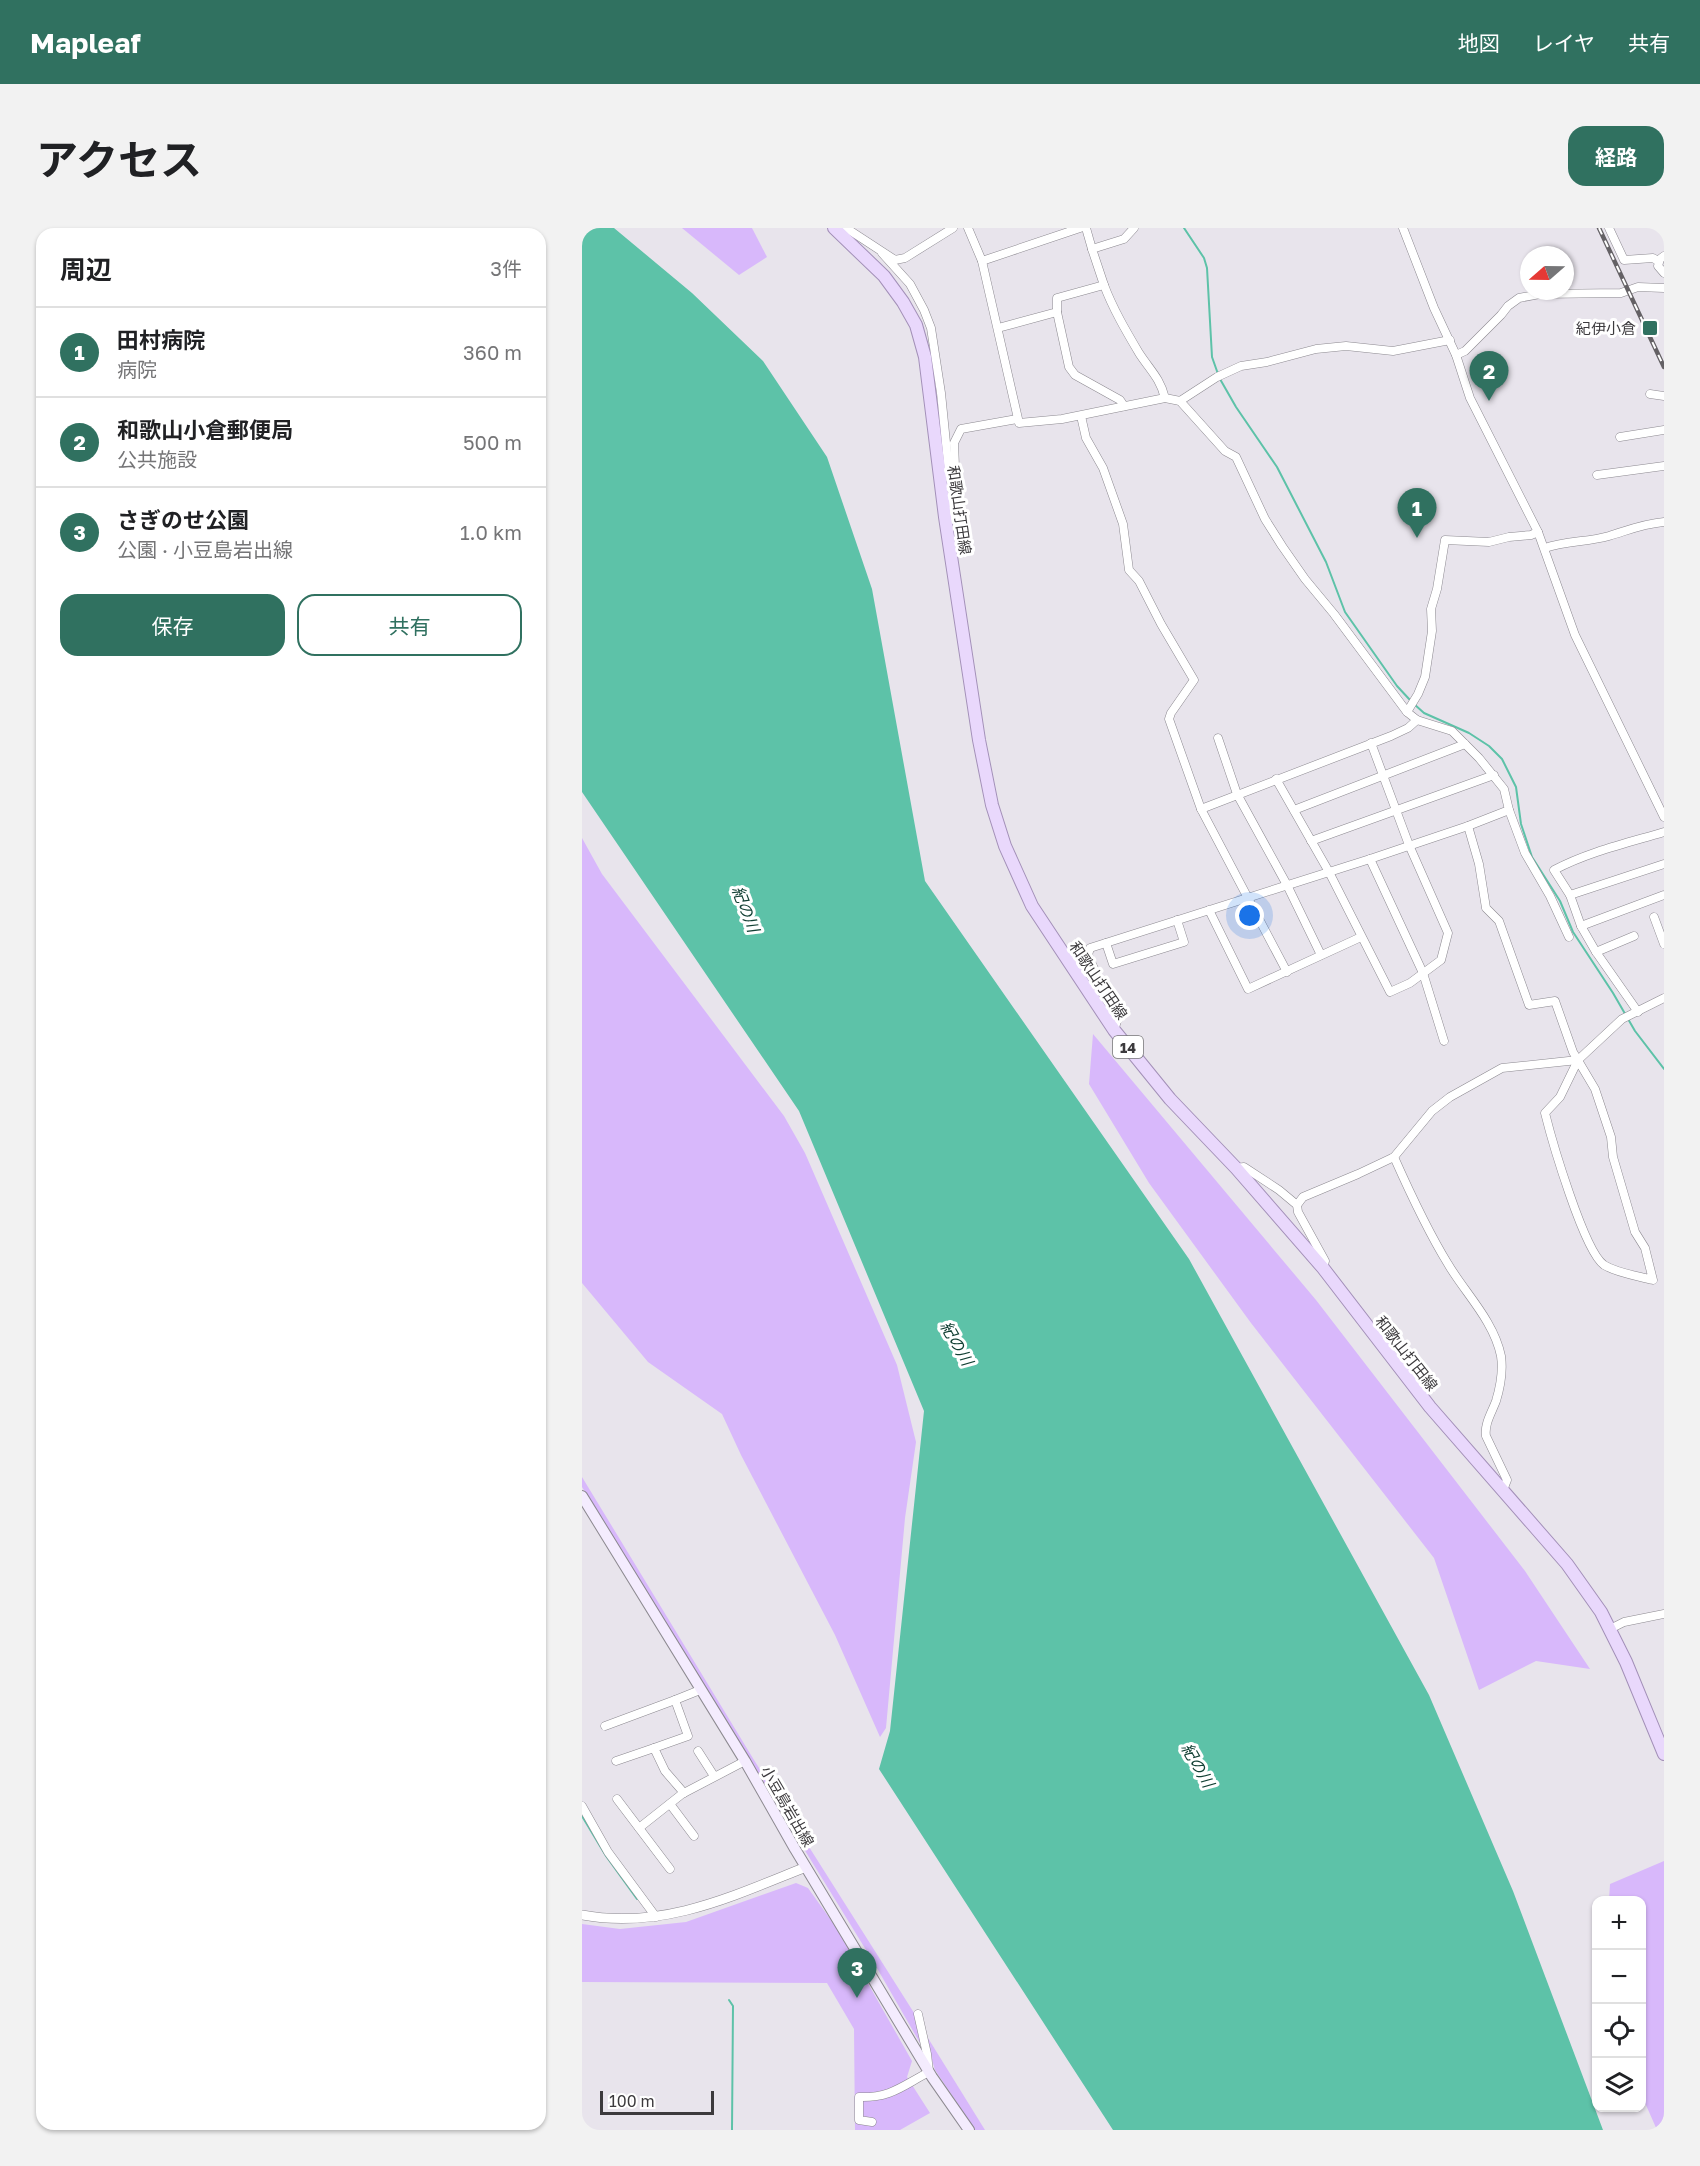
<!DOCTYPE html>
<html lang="ja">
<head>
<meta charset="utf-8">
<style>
  :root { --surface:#fff; --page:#f2f2f2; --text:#202124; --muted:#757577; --line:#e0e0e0; --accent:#307160 }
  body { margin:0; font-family:"Golos Text","Noto Sans JP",sans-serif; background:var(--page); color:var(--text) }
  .controls { position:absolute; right:18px; bottom:18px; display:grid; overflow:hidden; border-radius:12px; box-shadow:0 2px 4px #0004 }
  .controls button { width:54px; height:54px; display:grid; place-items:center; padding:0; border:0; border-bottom:2px solid var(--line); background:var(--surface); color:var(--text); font:30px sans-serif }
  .compass { position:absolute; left:938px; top:18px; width:54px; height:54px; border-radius:50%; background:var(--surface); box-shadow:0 2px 4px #0004; rotate:250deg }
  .scale { position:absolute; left:18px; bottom:15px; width:114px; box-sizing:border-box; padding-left:6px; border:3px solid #3c3a3d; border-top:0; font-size:16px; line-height:21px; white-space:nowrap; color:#3c3a3d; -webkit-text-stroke:4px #fff; paint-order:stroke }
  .you { position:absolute; left:668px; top:688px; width:21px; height:21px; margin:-15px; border:4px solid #fff; border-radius:50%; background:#1a73e8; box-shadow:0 0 0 9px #1a73e833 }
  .badge { display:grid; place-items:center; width:39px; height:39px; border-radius:50%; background:var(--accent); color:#fff; font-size:20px; font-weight:700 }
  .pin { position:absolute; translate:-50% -50px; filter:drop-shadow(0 2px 3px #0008) }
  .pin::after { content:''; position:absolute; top:32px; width:21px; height:18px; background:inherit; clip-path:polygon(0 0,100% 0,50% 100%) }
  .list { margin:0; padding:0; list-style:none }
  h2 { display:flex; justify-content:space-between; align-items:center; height:78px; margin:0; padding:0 24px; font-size:26px }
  h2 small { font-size:20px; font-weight:400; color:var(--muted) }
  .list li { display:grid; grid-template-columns:39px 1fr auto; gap:18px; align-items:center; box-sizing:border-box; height:90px; padding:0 24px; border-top:2px solid var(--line) }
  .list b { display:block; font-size:22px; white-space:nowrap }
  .list p { margin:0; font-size:20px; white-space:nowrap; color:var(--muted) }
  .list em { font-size:20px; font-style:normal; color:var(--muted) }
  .actions { display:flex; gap:12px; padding:18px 24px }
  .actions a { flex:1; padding:14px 0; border:2px solid var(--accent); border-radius:18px; text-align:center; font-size:21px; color:var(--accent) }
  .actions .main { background:var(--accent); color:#fff }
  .icon { flex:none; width:33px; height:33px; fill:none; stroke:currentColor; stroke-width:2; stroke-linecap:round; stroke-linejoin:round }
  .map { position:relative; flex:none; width:1082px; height:1902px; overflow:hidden; border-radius:18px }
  header { display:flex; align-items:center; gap:36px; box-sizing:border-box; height:84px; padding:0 30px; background:var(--accent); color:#fff }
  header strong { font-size:28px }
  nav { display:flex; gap:33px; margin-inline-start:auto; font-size:21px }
  .intro { display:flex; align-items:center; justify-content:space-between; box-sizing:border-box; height:144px; padding:0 36px }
  h1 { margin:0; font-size:42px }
  .button { padding:15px 27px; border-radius:18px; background:var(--accent); color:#fff; font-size:21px; font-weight:700 }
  main { display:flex; gap:36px; padding:0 36px }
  aside { flex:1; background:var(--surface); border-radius:18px; box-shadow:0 2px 4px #0004 }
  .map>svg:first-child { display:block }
  .green { fill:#d8b8fb }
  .water { fill:#5dc2a8 }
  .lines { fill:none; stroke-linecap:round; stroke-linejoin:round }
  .stream { stroke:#5dc2a8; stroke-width:2 }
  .minor-casing { stroke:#8c8990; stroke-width:9 }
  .tertiary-casing { stroke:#8c8990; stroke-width:10 }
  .secondary-casing { stroke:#8c8990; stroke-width:12 }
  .primary-casing { stroke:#a390b8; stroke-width:14 }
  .minor { stroke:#fff; stroke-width:8 }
  .tertiary { stroke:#fff; stroke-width:9 }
  .secondary { stroke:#f4ecfe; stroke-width:10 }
  .primary { stroke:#e9d8fc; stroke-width:12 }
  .rail-casing { stroke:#646165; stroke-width:4.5 }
  .rail { stroke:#fff; stroke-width:2; stroke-dasharray:7; stroke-linecap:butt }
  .poi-dot { fill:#307160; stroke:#fff; stroke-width:2 }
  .labels { text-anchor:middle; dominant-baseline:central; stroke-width:6; stroke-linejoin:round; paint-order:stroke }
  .shield { fill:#fff; stroke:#767577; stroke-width:1.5 }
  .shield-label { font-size:14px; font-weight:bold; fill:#3c3a3d }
  .poi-label { font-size:15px; fill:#3c3a3d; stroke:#fff; text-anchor:end }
  .street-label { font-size:15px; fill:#3c3a3d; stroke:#fff }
  .water-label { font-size:16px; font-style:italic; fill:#124034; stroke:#fff }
</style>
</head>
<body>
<header>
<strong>Mapleaf</strong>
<nav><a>地図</a><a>レイヤ</a><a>共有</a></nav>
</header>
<div class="intro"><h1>アクセス</h1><a class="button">経路</a></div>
<main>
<aside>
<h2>周辺<small>3件</small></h2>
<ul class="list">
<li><span class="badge">1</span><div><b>田村病院</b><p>病院</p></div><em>360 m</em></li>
<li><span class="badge">2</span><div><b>和歌山小倉郵便局</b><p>公共施設</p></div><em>500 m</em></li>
<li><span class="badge">3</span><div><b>さぎのせ公園</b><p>公園 · 小豆島岩出線</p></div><em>1.0 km</em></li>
</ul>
<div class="actions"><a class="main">保存</a><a>共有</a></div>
</aside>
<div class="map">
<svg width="1082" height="1902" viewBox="0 0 1082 1902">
  <rect width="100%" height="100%" fill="#e8e4ec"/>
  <g class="green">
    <polygon points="100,0 170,0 185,29 157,47"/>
    <polygon points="0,610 20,646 202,888 223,925 315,1137 334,1214 323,1290 304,1500 298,1509 253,1407 159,1227 140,1186 66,1134 0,1055"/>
    <polygon points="511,806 734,1072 943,1343 1008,1441 954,1433 897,1462 852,1330 669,1095 567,955 507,856"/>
    <polygon points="0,1249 172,1532 334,1788 342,1822 292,1735 0,1259"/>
    <polygon points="1082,1633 1082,1902 1075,1902 1060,1868 1060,1672 1027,1672 1028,1656"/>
    <polygon points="214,1655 226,1660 254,1699 330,1833 325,1849 348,1885 318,1902 273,1902 272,1801 245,1755 0,1754 0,1696 38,1701 104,1694"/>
    <polygon points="341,1802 403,1902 393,1902 353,1842"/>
  </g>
  <polygon class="water" points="0,0 32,0 110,65 181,133 245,229 290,361 343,653 607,1031 847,1467 931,1663 1021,1902 531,1902 297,1541 308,1503 342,1183 217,883 0,564"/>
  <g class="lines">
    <g class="stream">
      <polyline points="602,0 622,30 625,40 630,129 636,146"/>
      <polyline points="638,151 654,179 695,239 744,334 763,384 815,458 828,472"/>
      <polyline points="832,476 842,485 887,505 907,518 920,531 934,559 939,596 950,629 978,673 991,704 1031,765 1053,803 1082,841"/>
      <polyline points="0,1588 24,1628 55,1671"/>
      <polyline points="147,1772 151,1778 150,1902"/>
    </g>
    <defs>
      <g id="minor">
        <polyline points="264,0 313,32 323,30 371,0"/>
        <polyline points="386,0 400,33 437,195 480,191 583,170 598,173 643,223 654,229 683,291 700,318 723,351 752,386 825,484 835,492 870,503 897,530 922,561 927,582 943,625 968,668 987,709"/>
        <polyline points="504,0 510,21"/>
        <polyline points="821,0 852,80 874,127 888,170 956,304 993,407 1082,589"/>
        <polyline points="1027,0 1042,32 1071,30 1076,33"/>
        <polyline points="300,25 328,56 342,82 349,100 359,165 367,245 371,255"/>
        <polyline points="1082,28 1078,31 1076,38 1082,45"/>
        <polyline points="400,33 498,0"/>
        <path d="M522 57C531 81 544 103 557 125 568 142 578 150 583 170"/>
        <polyline points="475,84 487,139 493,147 538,172 542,178"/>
        <polyline points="416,100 475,84 475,70 522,57 510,21 542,11 552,0"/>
        <polyline points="874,127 883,123 919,87 926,78 937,70 958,66 1039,65 1056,59 1082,60"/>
        <polyline points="1068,166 1082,168"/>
        <polyline points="598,173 635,149 659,138 685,134 734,121 764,118 811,123 868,112"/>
        <polyline points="499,188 504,210 521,240 541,296 547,342 557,353 579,396 612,452 589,485 587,491 619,581 705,744"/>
        <polyline points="1038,209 1082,202"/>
        <polyline points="1015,247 1082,238"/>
        <polyline points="363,289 368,286 373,239 372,215 379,201 435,191"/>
        <path d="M963 320C983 313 1006 314 1027 308 1047 302 1060 296 1082 294"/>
        <polyline points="825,484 836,466 843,449 850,403 849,381 855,361 863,312 907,314 927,309 949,307 956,304"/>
        <polyline points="636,510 655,566 705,657 739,727"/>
        <polyline points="694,551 747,644 808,764 828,755 859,732 866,705 827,617 789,515"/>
        <polyline points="619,581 809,508 826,500 835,492"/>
        <polyline points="712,582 883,516"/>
        <path d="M886 598 897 636 904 680 917 693 947 777 973 773 991 824 1013 861 1029 909 1031 929 1053 1004 1063 1020 1071 1052C1056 1048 1035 1045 1022 1037 1002 1023 970 913 963 885L978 869 996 832 1040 791 1082 770"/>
        <polyline points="729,613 912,547"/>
        <polyline points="788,631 841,745 862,813"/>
        <polyline points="988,667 1082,636"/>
        <polyline points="627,682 666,761 779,709"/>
        <polyline points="1072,689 1082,716"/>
        <polyline points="999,698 1082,667"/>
        <polyline points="524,715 531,736 602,714 595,692"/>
        <polyline points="1014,724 1052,708"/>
        <path d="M1056 784 1014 724 999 698 988 667 972 642C1006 624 1045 615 1082 604"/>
        <polyline points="532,802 535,793 506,727 508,720 788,631 886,598 927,582"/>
        <path d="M812 929C828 965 845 1002 866 1036 883 1065 912 1093 919 1128 921 1142 918 1160 914 1173 910 1184 902 1196 904 1208L925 1252 921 1262"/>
        <polyline points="654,940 662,939 697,962 715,977 716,984 743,1033 741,1040"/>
        <polyline points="715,977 721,969 776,946 812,929 850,883 868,869 920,840 996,832"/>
        <polyline points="1028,1401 1042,1394 1082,1386"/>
        <polyline points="93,1472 118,1462"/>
        <polyline points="23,1498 93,1472 106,1508 72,1520 83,1543 102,1565"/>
        <polyline points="116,1523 132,1548"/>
        <polyline points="34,1533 72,1520"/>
        <polyline points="35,1571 88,1641"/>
        <polyline points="88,1576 112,1608"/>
        <polyline points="0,1578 26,1624 74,1689"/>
        <polyline points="57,1600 100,1566 163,1533"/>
        <path d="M290 1894 277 1892V1869C309 1870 320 1858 347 1844L345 1826 336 1786"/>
      </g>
      <path id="tertiary" d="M0 1687C81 1702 151 1668 224 1639"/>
      <polyline id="secondary" points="0,1268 163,1533 213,1621 350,1849 387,1902"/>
      <polyline id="primary" points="252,0 302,48 321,74 334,97 343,129 363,289 397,512 410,577 423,618 450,678 532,802 588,871 654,940 741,1040 848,1179 985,1336 1019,1384 1044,1434 1082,1526"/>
    </defs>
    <use href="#minor" class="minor-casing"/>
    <use href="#tertiary" class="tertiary-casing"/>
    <use href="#secondary" class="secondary-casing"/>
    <use href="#primary" class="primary-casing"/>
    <use href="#minor" class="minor"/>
    <use href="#tertiary" class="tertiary"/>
    <use href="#secondary" class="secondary"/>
    <use href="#primary" class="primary"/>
    <defs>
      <polyline id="rail" points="1017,0 1082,139"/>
    </defs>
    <use href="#rail" class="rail-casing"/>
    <use href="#rail" class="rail"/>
  </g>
  <rect class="poi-dot" x="1060" y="92" width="16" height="16" rx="3"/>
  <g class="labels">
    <rect class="shield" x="531" y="808" width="30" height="22" rx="4.5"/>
    <g class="shield-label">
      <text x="546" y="819">14</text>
    </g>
    <g class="poi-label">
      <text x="1054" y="100">紀伊小倉</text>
    </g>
    <g class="street-label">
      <text transform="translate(378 282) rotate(82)">和歌山打田線</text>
      <text transform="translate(517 752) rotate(56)">和歌山打田線</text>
      <text transform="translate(825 1125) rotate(52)">和歌山打田線</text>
      <text transform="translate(206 1578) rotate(60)">小豆島岩出線</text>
    </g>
    <g class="water-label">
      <text transform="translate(164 681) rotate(69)">紀の川</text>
      <text transform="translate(375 1115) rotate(60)">紀の川</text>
      <text transform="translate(616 1537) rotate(60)">紀の川</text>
    </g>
  </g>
</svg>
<div class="controls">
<button>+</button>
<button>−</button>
<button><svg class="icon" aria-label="locate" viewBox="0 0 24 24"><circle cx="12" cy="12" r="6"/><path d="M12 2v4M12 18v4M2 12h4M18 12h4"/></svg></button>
<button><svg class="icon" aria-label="layers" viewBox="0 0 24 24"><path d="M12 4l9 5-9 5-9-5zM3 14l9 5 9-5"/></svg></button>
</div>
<svg class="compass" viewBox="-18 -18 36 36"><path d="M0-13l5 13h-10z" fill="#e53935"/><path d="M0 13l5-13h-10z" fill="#757577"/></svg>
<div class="scale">100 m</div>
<div class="you"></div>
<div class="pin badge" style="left:835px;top:310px">1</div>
<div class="pin badge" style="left:907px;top:173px">2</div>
<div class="pin badge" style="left:275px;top:1770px">3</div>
</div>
</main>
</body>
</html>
